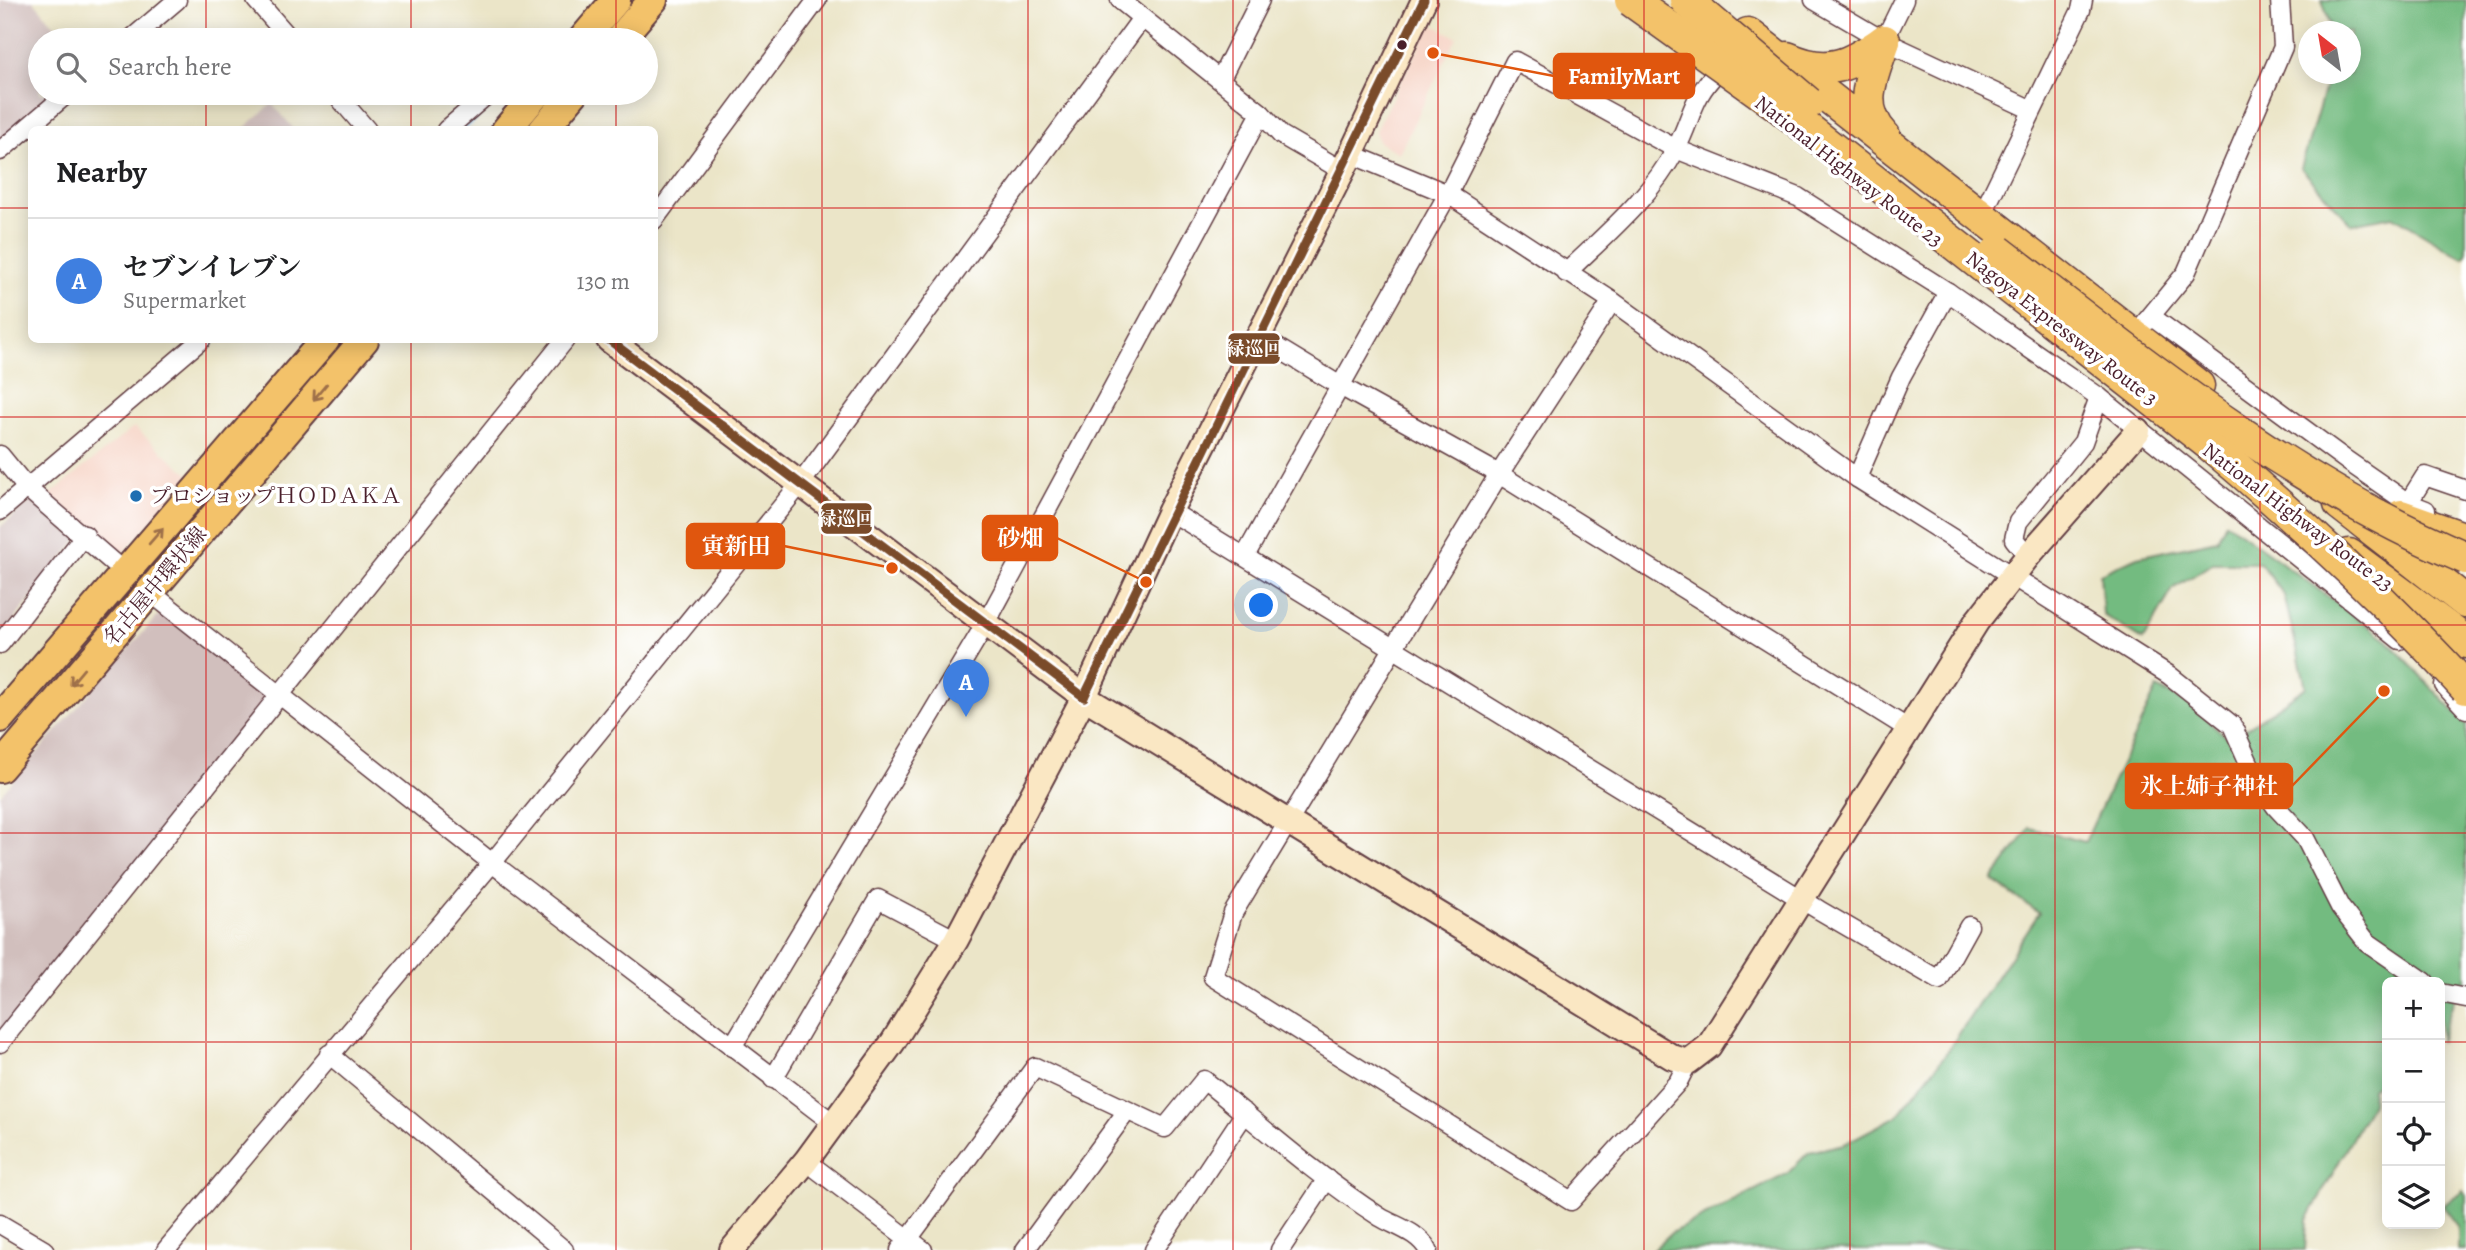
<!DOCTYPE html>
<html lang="en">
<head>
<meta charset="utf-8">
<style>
  :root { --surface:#fff; --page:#f2f2f2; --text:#202124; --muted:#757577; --line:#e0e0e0; --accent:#1f6fb2 }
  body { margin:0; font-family:Alegreya,"Noto Serif JP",serif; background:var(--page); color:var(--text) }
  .controls { position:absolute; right:21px; bottom:21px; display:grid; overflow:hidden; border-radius:10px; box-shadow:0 4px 18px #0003 }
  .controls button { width:63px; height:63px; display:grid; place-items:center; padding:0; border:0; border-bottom:2px solid var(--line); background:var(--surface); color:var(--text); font:35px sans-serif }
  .compass { position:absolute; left:2298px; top:21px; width:63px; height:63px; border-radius:50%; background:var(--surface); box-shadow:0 4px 18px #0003; rotate:329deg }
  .you { position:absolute; left:1262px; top:606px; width:24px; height:24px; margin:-18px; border:5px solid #fff; border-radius:50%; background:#1a73e8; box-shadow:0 0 0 10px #1a73e833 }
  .badge { display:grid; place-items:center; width:46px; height:46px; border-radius:50%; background:var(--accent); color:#fff; font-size:23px; font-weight:700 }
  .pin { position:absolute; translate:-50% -58px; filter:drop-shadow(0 2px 4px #0008) }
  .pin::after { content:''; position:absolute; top:37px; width:24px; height:21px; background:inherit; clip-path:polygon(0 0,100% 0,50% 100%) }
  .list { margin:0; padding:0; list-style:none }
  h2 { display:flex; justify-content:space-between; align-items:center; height:91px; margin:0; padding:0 28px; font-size:30px }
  h2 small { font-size:23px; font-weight:400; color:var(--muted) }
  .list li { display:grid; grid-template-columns:46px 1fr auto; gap:21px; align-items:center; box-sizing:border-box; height:126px; padding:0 28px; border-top:2px solid var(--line) }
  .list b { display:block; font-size:26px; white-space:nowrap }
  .list p { margin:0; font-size:23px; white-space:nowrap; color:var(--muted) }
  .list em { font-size:23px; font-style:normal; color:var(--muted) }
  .icon { flex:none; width:38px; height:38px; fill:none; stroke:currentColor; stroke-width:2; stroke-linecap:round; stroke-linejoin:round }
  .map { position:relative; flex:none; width:2466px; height:1250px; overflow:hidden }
  .search { position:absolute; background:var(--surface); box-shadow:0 4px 18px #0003; left:28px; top:28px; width:630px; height:77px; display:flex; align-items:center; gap:18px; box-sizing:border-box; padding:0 24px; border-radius:38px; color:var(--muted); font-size:26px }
  .panel { position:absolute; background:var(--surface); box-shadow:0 4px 18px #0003; left:28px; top:126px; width:630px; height:217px; border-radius:10px }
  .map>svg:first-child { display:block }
  .built { fill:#f6d2c3 }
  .industrial { fill:#d1bfbd }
  .forest { fill:#73bb80; stroke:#5e6d56; stroke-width:2 }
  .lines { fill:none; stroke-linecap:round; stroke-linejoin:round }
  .stream { stroke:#74c0ee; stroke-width:4.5 }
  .street-casing { stroke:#623d43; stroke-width:21 }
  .secondary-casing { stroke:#623d43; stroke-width:28 }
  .primary-casing { stroke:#623d43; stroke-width:32 }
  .highway-casing { stroke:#623d43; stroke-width:35 }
  .street { stroke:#fff; stroke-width:18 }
  .secondary { stroke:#fae7c3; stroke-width:24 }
  .primary { stroke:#f3c26a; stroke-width:28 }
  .highway { stroke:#f3c26a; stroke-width:32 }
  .highway-bridge-casing { stroke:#623d43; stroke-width:35; stroke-linecap:butt }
  .highway-bridge { stroke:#f3c26a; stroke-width:32 }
  .bus-1-casing { stroke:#fff; stroke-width:14 }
  .bus-1 { stroke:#7a4b2a; stroke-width:9 }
  .oneway { stroke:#9e704a }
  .grid { fill:none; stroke:#d62828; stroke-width:2; stroke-opacity:0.55 }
  .bus-dot { fill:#4a1f2b; stroke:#fff; stroke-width:2.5 }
  .poi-dot { fill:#1f6fb2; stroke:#fff; stroke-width:2.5 }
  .labels { text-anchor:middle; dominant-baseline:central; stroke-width:7; stroke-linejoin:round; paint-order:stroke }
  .street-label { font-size:21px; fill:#4a1f2b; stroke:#fff }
  .poi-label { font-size:21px; fill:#4a1f2b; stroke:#fff; text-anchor:start }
  .leader { fill:none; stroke:#e0560e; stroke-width:2.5 }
  .callout-dot { fill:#e0560e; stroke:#fff; stroke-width:2.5 }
  .callout { fill:#e0560e; stroke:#e0560e; stroke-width:2.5 }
  .callout-label { font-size:23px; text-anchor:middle; font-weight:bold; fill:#fff }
  .line-badge { stroke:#fff; stroke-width:2.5 }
  .badge-label { font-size:19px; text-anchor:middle; font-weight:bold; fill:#fff }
</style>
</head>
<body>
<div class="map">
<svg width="2466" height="1250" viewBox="0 0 2466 1250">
  <rect width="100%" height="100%" fill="#fff"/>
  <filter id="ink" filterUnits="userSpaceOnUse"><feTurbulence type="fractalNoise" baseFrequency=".0143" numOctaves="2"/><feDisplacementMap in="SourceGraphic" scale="14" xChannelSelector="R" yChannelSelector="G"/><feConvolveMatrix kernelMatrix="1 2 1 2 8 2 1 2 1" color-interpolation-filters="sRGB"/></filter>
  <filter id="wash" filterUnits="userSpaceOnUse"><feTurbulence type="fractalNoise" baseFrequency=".00686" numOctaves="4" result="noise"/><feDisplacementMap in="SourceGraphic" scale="28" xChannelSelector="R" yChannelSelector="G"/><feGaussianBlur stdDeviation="1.57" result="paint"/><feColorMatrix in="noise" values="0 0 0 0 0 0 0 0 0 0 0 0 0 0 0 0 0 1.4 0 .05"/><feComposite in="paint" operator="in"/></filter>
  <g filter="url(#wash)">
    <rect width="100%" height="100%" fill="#ebe5c8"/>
    <g class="built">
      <polygon points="1431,24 1457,37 1399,153 1379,142 1375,131"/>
      <polygon points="134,427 190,475 121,555 47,497"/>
    </g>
    <g class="industrial">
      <polygon points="0,0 33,0 67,40 40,40 40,93 58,93 0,142"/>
      <polygon points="272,104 294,129 243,129"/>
      <polygon points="31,501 79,537 0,638 0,527"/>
      <polygon points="160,613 272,694 0,1041 0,795"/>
    </g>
    <g class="forest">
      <polygon points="2322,0 2466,0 2466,254 2463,258 2393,216 2351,224 2301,168 2329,74 2350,74 2350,32 2332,31"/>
      <polygon points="2226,522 2385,638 2466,724 2466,987 2457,990 2440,1042 2440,982 2387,982 2387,1076 2372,1089 2371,1104 2307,1220 2305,1250 1653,1250 1671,1233 1787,1174 1809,1152 1844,1144 1897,1116 1945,1055 2039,913 1992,880 2030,828 2085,842 2157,688 2190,704 2230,740 2306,687 2284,595 2260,563 2213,563 2173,589 2143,640 2103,615 2100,574 2137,557 2217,540"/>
      <polygon points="2463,1190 2466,1195 2466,1250 2458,1250 2458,1226 2443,1206"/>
    </g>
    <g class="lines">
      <g class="stream">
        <polyline points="462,130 504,93"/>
        <polyline points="205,348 215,340"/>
      </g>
    </g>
  </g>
  <g filter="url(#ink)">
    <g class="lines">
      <defs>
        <g id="street">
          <polyline points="256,0 291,40"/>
          <polyline points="1120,0 1261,113 1281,135 1343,171"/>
          <polyline points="1814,0 1884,41 2032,110"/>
          <polyline points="130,40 177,0"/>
          <polyline points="1884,41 1904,0"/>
          <polyline points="1220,80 1260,0"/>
          <polyline points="335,93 367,130"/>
          <polyline points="446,130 489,93"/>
          <polyline points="0,151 68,93"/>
          <polyline points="1351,154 1448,194 1612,301 1857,478 2169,675 2232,725 2257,781 2276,807 2305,838 2340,907 2367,942 2425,982"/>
          <polyline points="1981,217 2081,10 2083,0"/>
          <polyline points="654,220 817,0"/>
          <path d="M1566 273C1605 235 1651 197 1676 149 1693 116 1691 98 1719 70"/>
          <polyline points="1612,301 1499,474 1233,913 1213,977 1571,1201 1678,1082 1688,1062"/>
          <polyline points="2152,317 2346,460 2408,503 2426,510"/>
          <polyline points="2144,324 2186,273 2283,47 2280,0"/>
          <polyline points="1258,336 1342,387 1499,474 1907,728"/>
          <polyline points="0,455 27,488 124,572"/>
          <polyline points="1857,478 1901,377 1948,292"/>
          <polyline points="2408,503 2425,476 2466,490"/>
          <polyline points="0,511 201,340"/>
          <polyline points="1170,511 1819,910 1939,980 1969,926"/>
          <polyline points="1245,556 1448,194 1515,61 1676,149 1798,197 1948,292 2099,397 2400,640"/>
          <polyline points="2028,556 2014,539 2018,522 2083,442 2099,397"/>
          <polyline points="150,592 492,863 833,1123"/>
          <polyline points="0,644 85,535"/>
          <polyline points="2444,685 2466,709"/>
          <polyline points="2440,993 2466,998"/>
          <polyline points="0,1043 565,340"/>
          <polyline points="732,1047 986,623 1261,113"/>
          <polyline points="329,1054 564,1250"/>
          <polyline points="773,1079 878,899 956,940"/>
          <polyline points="806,1161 923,1250"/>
          <polyline points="0,1224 44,1250"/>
          <polyline points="166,1250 492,863 801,483 1142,18"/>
          <path d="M900 1250 1035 1067 1165 1128 1204 1080C1262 1127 1318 1177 1380 1217 1397 1227 1418 1232 1428 1250"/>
          <polyline points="1025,1250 1127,1111"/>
          <polyline points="1154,1250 1245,1113"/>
          <polyline points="1280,1250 1327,1179"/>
        </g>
        <g id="secondary">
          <polyline points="609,340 1084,697 1672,1057 1688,1062 1709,1046 1977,621 2028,556 2138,431"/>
          <polyline points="732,1250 806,1161 893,1042 956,940 1084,697 1170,511 1351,154 1424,0"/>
        </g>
        <g id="primary">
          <polyline points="582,40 616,0"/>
          <polyline points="619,40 653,0"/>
          <polyline points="506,130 537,93"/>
          <polyline points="543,130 574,93"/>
          <polyline points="0,718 325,340"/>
          <polyline points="0,768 364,340"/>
        </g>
        <g id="highway">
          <polyline points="1748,34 2198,386"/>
          <path d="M1787 58C1828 77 1850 65 1884 41"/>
          <path d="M1884 136C1855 105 1873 76 1884 41"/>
          <polyline points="2340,504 2466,602"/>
          <polyline points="2401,516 2466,539"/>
          <polyline points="2349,555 2466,642"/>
        </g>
      </defs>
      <use href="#street" class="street-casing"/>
      <use href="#secondary" class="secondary-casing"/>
      <use href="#primary" class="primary-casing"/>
      <use href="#highway" class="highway-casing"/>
      <use href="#street" class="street"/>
      <use href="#secondary" class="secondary"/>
      <use href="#primary" class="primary"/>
      <use href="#highway" class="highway"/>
      <defs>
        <g id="highway-bridge">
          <path d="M1631 0 1776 104 2209 444C2299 520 2386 601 2466 688"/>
          <polyline points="1686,0 1808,103"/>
          <path d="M1998 251C2147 366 2291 484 2466 558"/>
        </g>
      </defs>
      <use href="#highway-bridge" class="highway-bridge-casing"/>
      <use href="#highway-bridge" class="highway-bridge"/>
      <defs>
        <g id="bus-1">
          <polyline points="609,340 1084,697"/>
          <polyline points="1084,697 1424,0"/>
        </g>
      </defs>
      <use href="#bus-1" class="bus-1-casing"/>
      <use href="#bus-1" class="bus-1"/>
    </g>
    <defs><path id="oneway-shaft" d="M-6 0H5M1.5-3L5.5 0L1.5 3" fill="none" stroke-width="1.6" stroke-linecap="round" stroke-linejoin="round" transform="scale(1.75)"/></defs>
    <g class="oneway">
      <use href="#oneway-shaft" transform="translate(320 392) rotate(130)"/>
      <use href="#oneway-shaft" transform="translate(156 536) rotate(-49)"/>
      <use href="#oneway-shaft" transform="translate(77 677) rotate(130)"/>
    </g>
  </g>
  <path class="grid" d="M206 0V40M411 0V40M616 0V40M822 0V1250M1028 0V1250M1233 0V1250M1438 0V1250M1644 0V1250M1850 0V1250M2055 0V1250M2260 0V1250M206 93V130M411 93V130M616 93V130M0 208H32M654 208H2466M206 340V1250M411 340V1250M616 340V1250M0 417H2466M0 625H2466M0 833H2466M0 1042H2387M2440 1042H2466"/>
  <circle class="bus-dot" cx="1402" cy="45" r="6"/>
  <circle class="poi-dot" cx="136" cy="496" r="7"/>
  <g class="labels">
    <g class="street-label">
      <text transform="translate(1849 171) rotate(38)">National Highway Route 23</text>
      <text transform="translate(2062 328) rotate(38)">Nagoya Expressway Route 3</text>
      <text transform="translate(2298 517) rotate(37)">National Highway Route 23</text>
      <text transform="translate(155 586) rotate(-50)">名古屋中環状線</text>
    </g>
    <g class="poi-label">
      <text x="150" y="496">プロショップＨＯＤＡＫＡ</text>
    </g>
  </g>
  <path class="leader" d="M1433 53L1554 76M1146 582L1057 538M892 568L784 546M2384 691L2292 786"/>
  <g class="callout-dot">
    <circle cx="1433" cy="53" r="7"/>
    <circle cx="1146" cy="582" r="7"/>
    <circle cx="892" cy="568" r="7"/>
    <circle cx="2384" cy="691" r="7"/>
  </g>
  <g class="callout">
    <rect x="1554" y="54" width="140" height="44" rx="7"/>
    <rect x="983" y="516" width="74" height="44" rx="7"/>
    <rect x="687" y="524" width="97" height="44" rx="7"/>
    <rect x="2126" y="764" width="166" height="44" rx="7"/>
  </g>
  <g class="callout-label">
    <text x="1624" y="84">FamilyMart</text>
    <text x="1020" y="546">砂畑</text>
    <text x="736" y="554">寅新田</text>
    <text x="2209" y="794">氷上姉子神社</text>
  </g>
  <g class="line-badge">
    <rect x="1227" y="332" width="54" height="33" rx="7" fill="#7a4b2a"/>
    <rect x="820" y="502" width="53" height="33" rx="7" fill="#7a4b2a"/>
  </g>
  <g class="badge-label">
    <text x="1254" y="355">緑巡回</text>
    <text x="846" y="525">緑巡回</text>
  </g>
</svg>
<div class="controls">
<button>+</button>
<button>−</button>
<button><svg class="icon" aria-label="locate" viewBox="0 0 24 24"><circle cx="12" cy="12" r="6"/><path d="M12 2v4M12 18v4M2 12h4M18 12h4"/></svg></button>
<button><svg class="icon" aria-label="layers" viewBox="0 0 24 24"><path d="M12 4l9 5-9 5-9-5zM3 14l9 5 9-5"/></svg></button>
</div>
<svg class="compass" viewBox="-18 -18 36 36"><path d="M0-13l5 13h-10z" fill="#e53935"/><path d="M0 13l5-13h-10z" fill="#757577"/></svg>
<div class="you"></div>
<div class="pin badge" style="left:966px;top:717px;background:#3f7fe0">A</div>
<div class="search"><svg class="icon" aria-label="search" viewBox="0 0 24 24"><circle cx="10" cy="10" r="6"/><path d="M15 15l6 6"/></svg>Search here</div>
<section class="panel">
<h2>Nearby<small></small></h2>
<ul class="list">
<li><span class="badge" style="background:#3f7fe0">A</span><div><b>セブンイレブン</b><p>Supermarket</p></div><em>130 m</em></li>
</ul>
</section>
</div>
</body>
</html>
